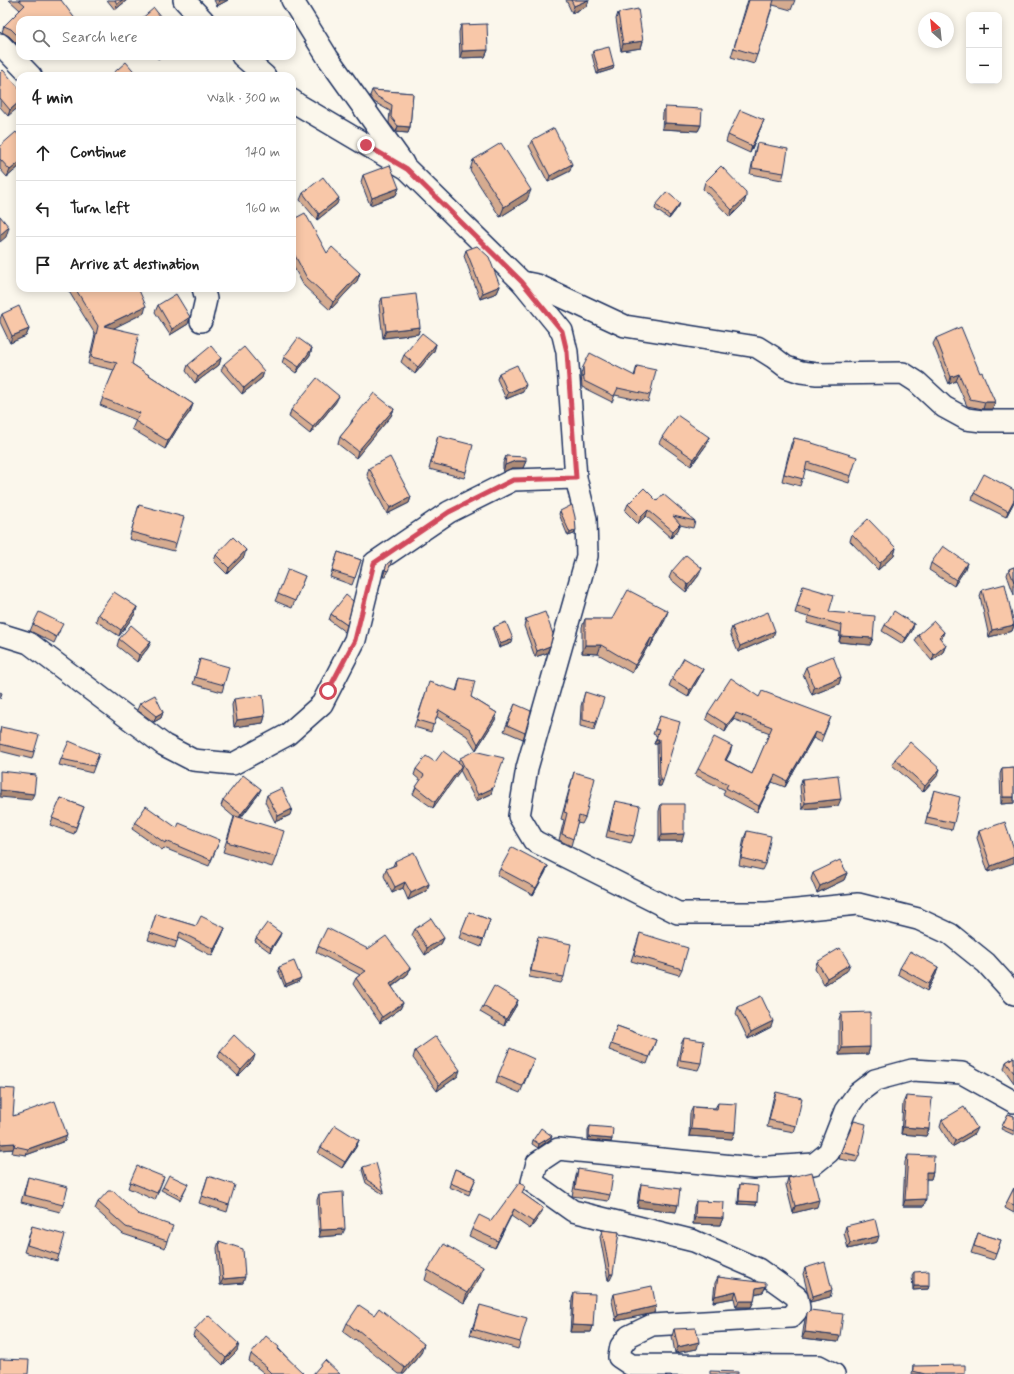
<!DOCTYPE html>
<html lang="en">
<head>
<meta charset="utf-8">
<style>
  :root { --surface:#fff; --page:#f2f2f2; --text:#222; --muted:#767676; --line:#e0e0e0 }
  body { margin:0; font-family:Mynerve,sans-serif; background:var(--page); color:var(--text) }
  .controls { position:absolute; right:12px; top:12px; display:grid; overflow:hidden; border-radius:8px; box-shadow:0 2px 10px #0003 }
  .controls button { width:36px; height:36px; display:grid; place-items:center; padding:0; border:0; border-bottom:1px solid var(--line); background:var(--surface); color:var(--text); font:20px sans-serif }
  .compass { position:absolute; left:918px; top:12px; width:36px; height:36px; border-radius:50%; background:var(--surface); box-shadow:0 2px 10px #0003; rotate:333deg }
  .stop { position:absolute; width:12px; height:12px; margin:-9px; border:3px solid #d1495b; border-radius:50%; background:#fff }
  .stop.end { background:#d1495b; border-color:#fff; box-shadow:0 1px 4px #0008 }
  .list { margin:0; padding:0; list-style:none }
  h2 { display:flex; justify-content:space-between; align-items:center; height:52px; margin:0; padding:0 16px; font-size:17px }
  h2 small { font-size:13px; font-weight:400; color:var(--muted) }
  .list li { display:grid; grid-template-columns:26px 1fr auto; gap:12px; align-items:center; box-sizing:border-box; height:56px; padding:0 16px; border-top:1px solid var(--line) }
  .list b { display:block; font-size:15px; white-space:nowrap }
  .list em { font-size:13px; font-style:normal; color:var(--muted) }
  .icon { flex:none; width:22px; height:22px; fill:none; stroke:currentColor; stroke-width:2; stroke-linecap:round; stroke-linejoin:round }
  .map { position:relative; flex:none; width:1014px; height:1374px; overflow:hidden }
  .search { position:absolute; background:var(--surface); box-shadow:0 2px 10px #0003; left:16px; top:16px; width:280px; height:44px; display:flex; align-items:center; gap:10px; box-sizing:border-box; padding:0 14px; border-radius:12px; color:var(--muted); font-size:15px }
  .panel { position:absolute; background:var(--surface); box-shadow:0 2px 10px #0003; left:16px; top:72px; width:280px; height:220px; border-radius:12px }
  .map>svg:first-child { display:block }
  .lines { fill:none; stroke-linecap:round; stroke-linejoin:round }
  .minor-casing { stroke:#1b2f5e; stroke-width:24 }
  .minor { stroke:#fbf7ec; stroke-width:21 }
  .wall { fill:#d5ab90; stroke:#1b2f5e }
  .shaded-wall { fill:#ae8b76; stroke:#1b2f5e }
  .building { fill:#f8c7a8; stroke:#1b2f5e }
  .route { stroke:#d1495b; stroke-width:5 }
</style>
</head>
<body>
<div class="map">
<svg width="1014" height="1374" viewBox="0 0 1014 1374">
  <rect width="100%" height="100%" fill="#fbf7ec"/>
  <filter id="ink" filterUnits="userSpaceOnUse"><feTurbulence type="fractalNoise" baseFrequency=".025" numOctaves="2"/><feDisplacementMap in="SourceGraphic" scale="8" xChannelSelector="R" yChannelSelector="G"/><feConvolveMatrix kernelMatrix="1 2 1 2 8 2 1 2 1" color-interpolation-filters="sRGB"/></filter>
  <g filter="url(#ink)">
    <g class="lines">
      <defs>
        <g id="minor">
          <polyline points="184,0 203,20"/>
          <polyline points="292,0 328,58 403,163"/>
          <polyline points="0,44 31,76"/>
          <polyline points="242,56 265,76"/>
          <polyline points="292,100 297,104 407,169 522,282 562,331 567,352 576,478 586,519 587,556 527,768 519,816 534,841 678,913 767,913 858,904 918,919 950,934 986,963 1014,994"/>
          <polyline points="522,282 537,285 625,326 757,347 773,357 786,367 801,372 817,374 903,373 917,382 944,407 966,419 982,421 1014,421"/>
          <polyline points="201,321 206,299 203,288"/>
          <polyline points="0,634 29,643 164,745 193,760 233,764 287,735 322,704 355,640 374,563 449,512 513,480 576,478"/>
          <polyline points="834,1374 819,1366 631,1365 619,1357 621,1346 629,1336 652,1325 791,1317 799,1308 797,1297 758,1269 694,1241 573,1211 532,1182 537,1163 558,1149 754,1168 814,1164 829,1152 845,1111 858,1093 875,1080 912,1070 962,1073 1014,1102"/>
        </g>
      </defs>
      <use href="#minor" class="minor-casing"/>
      <use href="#minor" class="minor"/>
    </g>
    <g class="wall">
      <polygon points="9,0 61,0 20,20 20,47 9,36 2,32 4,26 20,10"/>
      <polygon points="107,0 127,0 115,10"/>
      <polygon points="214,0 228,0 217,6"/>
      <polygon points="566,0 589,0 587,6 572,13"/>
      <polygon points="748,0 795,0 791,10 773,5 754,64 731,57"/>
      <polygon points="618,13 643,41 641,48 621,51 616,19"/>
      <polygon points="461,25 488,50 485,57 460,58 459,32"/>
      <polygon points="593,51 614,66 613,69 597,74 592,55"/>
      <polygon points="156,56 162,56 158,59"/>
      <polygon points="0,73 20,89 8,116 0,107"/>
      <polygon points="372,90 413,93 410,127 408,133 396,132 389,123 390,111 374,102 370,96"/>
      <polygon points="665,107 701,125 698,131 662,129 663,113"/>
      <polygon points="761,127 750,153 726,142 728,135"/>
      <polygon points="532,140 570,171 548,182 529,146"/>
      <polygon points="757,143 784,173 782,180 750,174 755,150"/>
      <polygon points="0,146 20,166 7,177 0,169"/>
      <polygon points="473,160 527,200 500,217 470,170"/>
      <polygon points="363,175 399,188 396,195 370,205 361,182"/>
      <polygon points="705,182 746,197 744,203 730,217 703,189"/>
      <polygon points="303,193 337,204 317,220 300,200"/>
      <polygon points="656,205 679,206 669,219 655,209"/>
      <polygon points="292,220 327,253 360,273 357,281 330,310 304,286 292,264"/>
      <polygon points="466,250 500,286 497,293 480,299 464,256"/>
      <polygon points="69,288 138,288 144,313 113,328 132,364 193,404 190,412 177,429 165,449 132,429 136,420 100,405 114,370 88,364 95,334 68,290"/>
      <polygon points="382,298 420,327 418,334 383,338 379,305"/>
      <polygon points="158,305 188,324 170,335 155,312"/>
      <polygon points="2,314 29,329 26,336 10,343 0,322 0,319"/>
      <polygon points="936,338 980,373 995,402 993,409 983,409 967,406 956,381 949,384 933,344"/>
      <polygon points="436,344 434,351 415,374 401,362 404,355"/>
      <polygon points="312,348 310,355 296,373 282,363 284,357"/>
      <polygon points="221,358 219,365 195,383 186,371 188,365"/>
      <polygon points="224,364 264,371 262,378 242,394 221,370"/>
      <polygon points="637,366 650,395 648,402 615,395 612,402 582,387 581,374 583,367 634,376"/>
      <polygon points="499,373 523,392 506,399 497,379"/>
      <polygon points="336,402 310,434 289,417 291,410"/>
      <polygon points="394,409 391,416 356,458 338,444 340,437 350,425 352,420"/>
      <polygon points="438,436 466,472 464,478 429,469 436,443"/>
      <polygon points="662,437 709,437 707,444 691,466 659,443"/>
      <polygon points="794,438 812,443 851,476 849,483 805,469 800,486 782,481 791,444"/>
      <polygon points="506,456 526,461 523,468 512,468 503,472 503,463"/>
      <polygon points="369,468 411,497 409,503 387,514 367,475"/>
      <polygon points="974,493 1014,502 1006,517 972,500"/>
      <polygon points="657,501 695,521 693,528 680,525 678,530 671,538 646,516 638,524 625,511 628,504"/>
      <polygon points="139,505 176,544 174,551 129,539"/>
      <polygon points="560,511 574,534 568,536 559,514"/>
      <polygon points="852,534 896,548 894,555 878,570 850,541"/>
      <polygon points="338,552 361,560 352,585 330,577"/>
      <polygon points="216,555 244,557 227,574 214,561"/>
      <polygon points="392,560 385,577 383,577 387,564"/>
      <polygon points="931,563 965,569 954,586 929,570"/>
      <polygon points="1014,567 1014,595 1007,575 1009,569"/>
      <polygon points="672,571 699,575 686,592 669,578"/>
      <polygon points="305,576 292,608 275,601 278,594"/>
      <polygon points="803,586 829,612 873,638 870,645 839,642 840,632 807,623 808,617 795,613"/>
      <polygon points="982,590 1014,623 1014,626 1012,631 989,637 980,596"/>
      <polygon points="137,607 135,614 119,636 96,621 98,614"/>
      <polygon points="331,614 347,625 345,632 329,620"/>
      <polygon points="526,619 550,646 547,653 535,657 524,626"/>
      <polygon points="585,619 665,620 650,647 648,646 632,673 598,654 582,653 582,627"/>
      <polygon points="33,624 60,630 54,643 30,631"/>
      <polygon points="914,624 912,631 903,644 882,631 885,625"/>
      <polygon points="494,627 512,643 499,648 493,630"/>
      <polygon points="732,627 773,637 738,652 730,633"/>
      <polygon points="944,632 941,640 946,645 943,652 932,661 915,641 918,635"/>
      <polygon points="119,639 151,642 148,648 137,662 117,646"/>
      <polygon points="200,659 224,685 222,692 193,684"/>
      <polygon points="806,667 841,677 839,684 812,695 803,674"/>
      <polygon points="703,669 700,676 688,697 669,686 672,679"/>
      <polygon points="460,678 471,697 497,713 495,720 476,750 467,736 436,716 431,732 414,727 427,689 456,691"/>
      <polygon points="585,692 596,723 594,730 580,726 581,706"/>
      <polygon points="759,697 831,717 821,742 813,738 785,787 772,782 757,812 723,794 725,790 695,775 698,769 732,746 726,760 752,774 770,733 733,719 725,732 706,719 708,713"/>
      <polygon points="234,699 265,716 263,723 234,727 232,705"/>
      <polygon points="140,703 163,712 161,718 154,722 137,710"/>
      <polygon points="515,704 525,733 523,739 504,731"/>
      <polygon points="660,716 661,786 658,786 657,744 654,744 657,736 653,734"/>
      <polygon points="1,727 34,752 32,759 0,751 0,731"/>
      <polygon points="99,754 92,773 59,765 61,759"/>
      <polygon points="460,758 491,794 476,801 460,770 433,808 413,794 416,787 421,781 414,775 416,769 435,762 458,762"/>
      <polygon points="895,759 938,775 923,792 892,765"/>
      <polygon points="1014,767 1014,803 1001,804 1000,774 1002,768"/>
      <polygon points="574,772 585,818 582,824 577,823 571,846 559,840 564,820 561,819 572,779"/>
      <polygon points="802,779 838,806 802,809 800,786"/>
      <polygon points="261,789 258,795 241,818 276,857 272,867 223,852 234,817 221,806 223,800"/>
      <polygon points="934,790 954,823 952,830 925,824 932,797"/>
      <polygon points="267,795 290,815 275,822 265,802"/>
      <polygon points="61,798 84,807 74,834 50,825"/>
      <polygon points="615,801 634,836 631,843 606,837 613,808"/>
      <polygon points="661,804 682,841 659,841 659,811"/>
      <polygon points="135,822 220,840 209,866 164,848 162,850 132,829"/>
      <polygon points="747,831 765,864 762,870 739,865 744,838"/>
      <polygon points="979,831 1014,849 988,872 977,838"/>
      <polygon points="395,861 429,884 427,891 408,900 403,888 392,893 384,876 386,869 393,866"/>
      <polygon points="548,866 545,873 533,895 497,875 500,869"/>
      <polygon points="813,873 847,873 844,880 817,893 811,879"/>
      <polygon points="469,912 490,920 481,947 459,938"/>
      <polygon points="156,914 196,926 225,928 222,935 212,956 178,938 175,948 148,940"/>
      <polygon points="415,929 444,938 441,944 425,955 412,935"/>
      <polygon points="640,933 682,969 679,975 631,961"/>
      <polygon points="280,936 270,952 255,941 256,938"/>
      <polygon points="538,937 564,977 561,983 529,977 536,944"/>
      <polygon points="318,946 368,949 410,968 408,974 392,987 403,1003 400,1009 380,1023 353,984 356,978 360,975 316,952"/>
      <polygon points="817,962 847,971 824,985 815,969"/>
      <polygon points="279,967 299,981 285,987 278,970"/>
      <polygon points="938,967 936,974 927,991 898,974 900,968"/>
      <polygon points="518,1000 516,1006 504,1026 480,1012 483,1006"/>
      <polygon points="738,1007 771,1027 748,1039 736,1014"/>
      <polygon points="841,1013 870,1047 868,1054 839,1055 839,1019"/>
      <polygon points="617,1026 656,1040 647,1064 609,1050"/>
      <polygon points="684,1038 701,1063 698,1070 677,1066 681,1044"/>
      <polygon points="220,1051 253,1061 238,1076 218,1057"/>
      <polygon points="415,1051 458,1076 437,1091 413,1058"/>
      <polygon points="1014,1057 1014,1083 1004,1069 1006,1062"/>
      <polygon points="532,1065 520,1093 496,1083 498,1076"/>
      <polygon points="0,1088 13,1116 65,1141 26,1155 12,1153 13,1149 0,1150"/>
      <polygon points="776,1092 796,1126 794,1132 767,1127 773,1099"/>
      <polygon points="906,1096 929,1129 926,1136 901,1134 903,1103"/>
      <polygon points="718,1103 735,1132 732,1139 689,1136 690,1113 693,1107 715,1108"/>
      <polygon points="1008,1114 1014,1116 1014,1135 1001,1129"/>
      <polygon points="942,1120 974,1134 952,1147 940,1127"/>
      <polygon points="590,1126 612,1139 611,1142 588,1140 588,1130"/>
      <polygon points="551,1139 538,1148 532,1144 533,1140"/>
      <polygon points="359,1140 356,1147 342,1168 318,1153 321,1147"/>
      <polygon points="841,1152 859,1156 856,1162 839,1159"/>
      <polygon points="908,1155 933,1172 931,1179 926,1179 924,1206 903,1206 905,1162"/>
      <polygon points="363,1167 384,1191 383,1194 366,1183 362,1170"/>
      <polygon points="455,1169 476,1178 469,1195 449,1187"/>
      <polygon points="578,1169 610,1195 608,1201 572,1196 576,1176"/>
      <polygon points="208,1176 229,1205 227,1212 199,1203"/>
      <polygon points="28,1177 63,1205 60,1212 21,1202 26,1184"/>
      <polygon points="164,1177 155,1200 128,1188 130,1182"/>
      <polygon points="788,1178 817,1207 793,1213 786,1185"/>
      <polygon points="188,1184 180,1200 161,1190 163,1187"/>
      <polygon points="641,1184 676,1212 637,1207 639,1190"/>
      <polygon points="740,1184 757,1202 756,1205 738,1204 739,1188"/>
      <polygon points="1014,1188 1014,1213 1005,1208 1007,1202"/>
      <polygon points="522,1193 543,1208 541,1214 530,1229 511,1216 495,1248 469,1236 472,1229 491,1221"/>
      <polygon points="319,1194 342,1235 319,1237 317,1200"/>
      <polygon points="696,1201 723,1218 720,1225 693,1224 694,1207"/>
      <polygon points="98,1202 138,1214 167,1241 165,1248 123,1234 95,1209"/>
      <polygon points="32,1226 59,1255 57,1261 24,1252"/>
      <polygon points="846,1226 877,1242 848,1249 844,1233"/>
      <polygon points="602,1230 619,1232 610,1280 608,1280 600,1237"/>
      <polygon points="978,1233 1001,1240 994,1260 971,1253"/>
      <polygon points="219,1241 243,1283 220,1285 217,1248"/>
      <polygon points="805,1268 830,1297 810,1302 803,1274"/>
      <polygon points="428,1270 480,1277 464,1303 425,1280"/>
      <polygon points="914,1272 929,1286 928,1289 913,1290 912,1275"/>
      <polygon points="718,1277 766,1286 763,1292 755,1294 754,1301 751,1307 736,1307 734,1298 713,1302 715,1283"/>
      <polygon points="574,1293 593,1326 591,1332 570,1332 572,1299"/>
      <polygon points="614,1294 656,1306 654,1313 616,1321 612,1301"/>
      <polygon points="480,1305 520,1342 518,1349 470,1335"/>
      <polygon points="807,1313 838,1342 802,1338 805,1319"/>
      <polygon points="347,1323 421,1353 404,1374 399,1374 355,1339 354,1340 343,1332"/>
      <polygon points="195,1329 237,1351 223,1365 193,1336"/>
      <polygon points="674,1329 697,1349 675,1353 672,1336"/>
      <polygon points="279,1349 302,1374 263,1374 264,1373 249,1361 251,1354"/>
      <polygon points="913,1366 965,1374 912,1374"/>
    </g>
    <g class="shaded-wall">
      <polygon points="122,0 127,0 115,10 117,4"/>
      <polygon points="219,0 228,0 217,6"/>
      <polygon points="588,0 589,0 587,6 572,13 574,6"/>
      <polygon points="643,41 641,48 621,51 623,44"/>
      <polygon points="488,50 485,57 460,58 462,51"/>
      <polygon points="614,66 613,69 597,74 599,71"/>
      <polygon points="20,101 20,106 8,116 10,110"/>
      <polygon points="764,120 761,127 750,153 752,146"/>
      <polygon points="665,123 701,125 698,131 662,129"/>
      <polygon points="398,126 410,127 408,133 396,132"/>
      <polygon points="20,162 20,166 7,177 10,170"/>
      <polygon points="572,164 570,171 548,182 550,176"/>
      <polygon points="399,188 396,195 370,205 372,198"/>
      <polygon points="531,190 527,200 500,217 504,207"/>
      <polygon points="746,197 744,203 730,217 732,210"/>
      <polygon points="339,198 337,204 317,220 319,214"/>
      <polygon points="680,203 679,206 669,219 670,216"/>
      <polygon points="9,227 6,237 0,242 0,235"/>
      <polygon points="360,273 357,281 330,310 333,302"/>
      <polygon points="500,286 497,293 480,299 483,293"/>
      <polygon points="146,306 144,313 102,334 104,326"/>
      <polygon points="190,317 188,324 170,335 172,329"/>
      <polygon points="420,327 418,334 383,338 386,331"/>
      <polygon points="29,329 26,336 10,343 12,336"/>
      <polygon points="436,344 434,351 415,374 418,367"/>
      <polygon points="312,348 310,355 296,373 299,367"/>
      <polygon points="221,358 219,365 195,383 198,377"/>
      <polygon points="264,371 262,378 242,394 244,388"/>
      <polygon points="959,374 956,381 949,384 951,377"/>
      <polygon points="526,385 523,392 506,399 508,393"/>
      <polygon points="339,396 336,402 310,434 313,427"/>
      <polygon points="985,402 995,402 993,409 983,409"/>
      <polygon points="193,404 190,412 177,429 165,449 168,441 180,422"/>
      <polygon points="394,409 391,416 356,458 358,451"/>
      <polygon points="709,437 707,444 691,466 694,459"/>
      <polygon points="515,461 526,461 523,468 512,468 503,472 505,465"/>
      <polygon points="411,497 409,503 387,514 390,508"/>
      <polygon points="1014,500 1014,502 1006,517 1008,511"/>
      <polygon points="648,510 646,516 638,524 641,517"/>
      <polygon points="680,524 678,530 671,538 673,531"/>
      <polygon points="576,530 574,534 568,536 570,533"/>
      <polygon points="896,548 894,555 878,570 880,563"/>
      <polygon points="246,550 244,557 227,574 229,568"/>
      <polygon points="967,563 965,569 954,586 956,580"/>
      <polygon points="702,568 699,575 686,592 688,585"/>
      <polygon points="137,607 135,614 119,636 121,630"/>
      <polygon points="668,611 665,620 650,647 653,639"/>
      <polygon points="914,624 912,631 903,644 906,638"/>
      <polygon points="1014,625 1012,631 989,637 992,630"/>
      <polygon points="775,631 773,637 738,652 740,646"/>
      <polygon points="944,632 941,639 936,644 939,637"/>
      <polygon points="841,636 873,638 870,645 839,642"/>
      <polygon points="651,638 648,646 632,673 635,665"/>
      <polygon points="513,639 512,643 499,648 500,644"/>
      <polygon points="151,642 148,648 137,662 139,655"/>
      <polygon points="585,645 601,645 598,654 582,653"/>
      <polygon points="946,645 943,652 932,661 934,655"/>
      <polygon points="550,646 547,653 535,657 537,651"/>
      <polygon points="703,669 700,676 688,697 690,690"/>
      <polygon points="841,677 839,684 812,695 814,688"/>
      <polygon points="163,712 161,718 154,722 156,716"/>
      <polygon points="497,713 495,720 476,750 478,744"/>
      <polygon points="736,713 733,719 725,732 727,725"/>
      <polygon points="265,716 263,723 234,727 237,720"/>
      <polygon points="815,732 813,738 785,787 787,781"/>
      <polygon points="656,739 659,739 657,744 654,744"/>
      <polygon points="732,746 730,753 723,766 725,760"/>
      <polygon points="462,765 460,771 433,808 435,802"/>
      <polygon points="940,769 938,775 923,792 925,786"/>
      <polygon points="775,775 772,782 757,812 759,806"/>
      <polygon points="660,780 663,781 661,786 658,786"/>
      <polygon points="493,788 491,794 476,801 478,795"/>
      <polygon points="261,789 258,795 238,820 241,814"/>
      <polygon points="0,790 34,794 31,800 0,797"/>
      <polygon points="1003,797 1014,797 1014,803 1001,804"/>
      <polygon points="841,799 838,806 802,809 805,803"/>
      <polygon points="292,809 290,815 275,822 278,816"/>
      <polygon points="684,834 682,841 659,841 662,835"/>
      <polygon points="1014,857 1014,863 988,872 991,866"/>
      <polygon points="548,866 545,873 533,895 536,888"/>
      <polygon points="847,873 844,880 817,893 820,886"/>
      <polygon points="405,882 403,888 392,893 395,887"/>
      <polygon points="429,884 427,891 408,900 411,893"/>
      <polygon points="225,928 222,935 212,956 214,949"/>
      <polygon points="281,933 280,936 270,952 271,948"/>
      <polygon points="444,938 441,944 425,955 427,948"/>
      <polygon points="850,964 847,971 824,985 827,978"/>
      <polygon points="938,967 936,974 927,991 929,984"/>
      <polygon points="410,968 408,974 387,990 390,984"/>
      <polygon points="301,978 299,981 285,987 286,984"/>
      <polygon points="518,1000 516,1006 504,1026 506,1019"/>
      <polygon points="403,1003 400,1009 380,1023 382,1017"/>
      <polygon points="773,1021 771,1027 748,1039 751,1032"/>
      <polygon points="870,1047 868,1054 839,1055 842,1048"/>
      <polygon points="255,1055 253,1061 238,1076 241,1070"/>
      <polygon points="460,1070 458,1076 437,1091 439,1085"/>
      <polygon points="903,1127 929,1129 926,1136 901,1134"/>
      <polygon points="977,1128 974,1134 952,1147 955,1141"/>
      <polygon points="691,1129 735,1132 732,1139 689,1136"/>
      <polygon points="67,1135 65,1141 26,1155 28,1149"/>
      <polygon points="552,1136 551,1139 538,1148 539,1144"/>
      <polygon points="589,1137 612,1139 611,1142 588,1140"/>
      <polygon points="359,1140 356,1147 342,1168 345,1162"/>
      <polygon points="15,1143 13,1149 0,1150 0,1144"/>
      <polygon points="926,1172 933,1172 931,1179 924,1179"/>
      <polygon points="926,1199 924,1206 903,1206 905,1200"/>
      <polygon points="639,1200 678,1205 676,1212 637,1207"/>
      <polygon points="819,1200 817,1207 793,1213 795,1206"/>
      <polygon points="739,1201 757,1202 756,1205 738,1204"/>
      <polygon points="543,1208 541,1214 530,1229 533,1222"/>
      <polygon points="514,1209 511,1216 495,1248 498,1241"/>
      <polygon points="695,1217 723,1218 720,1225 693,1224"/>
      <polygon points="345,1229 342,1235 319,1237 321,1230"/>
      <polygon points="879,1236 877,1242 848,1249 850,1243"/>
      <polygon points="483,1267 480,1277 464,1303 467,1293"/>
      <polygon points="610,1274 613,1274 610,1280 608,1280"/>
      <polygon points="245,1277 243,1283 220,1285 223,1279"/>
      <polygon points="766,1286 763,1292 753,1294 756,1288"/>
      <polygon points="914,1286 929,1286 928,1289 913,1290"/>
      <polygon points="832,1290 830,1297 810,1302 813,1296"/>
      <polygon points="736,1291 734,1298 713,1302 715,1296"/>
      <polygon points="739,1301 754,1301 751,1307 736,1307"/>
      <polygon points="656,1306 654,1313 616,1321 618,1315"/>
      <polygon points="572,1325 593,1326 591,1332 570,1332"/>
      <polygon points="805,1332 840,1336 838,1342 802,1338"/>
      <polygon points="699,1342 697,1349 675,1353 678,1347"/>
      <polygon points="239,1344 237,1351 223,1365 226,1358"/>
      <polygon points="424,1344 421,1353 404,1374 402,1374 405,1368"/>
    </g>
    <g class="building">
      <polygon points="19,0 61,0 76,20 20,20 20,38 11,29 4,26 25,5"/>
      <polygon points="115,0 122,0 117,4"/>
      <polygon points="571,0 588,0 574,6"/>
      <polygon points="749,0 774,0 757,55 734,48"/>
      <polygon points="154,8 163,20 140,20"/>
      <polygon points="638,9 643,41 623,44 618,13"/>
      <polygon points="487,24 488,50 462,51 461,25"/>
      <polygon points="609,47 614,66 599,71 593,51"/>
      <polygon points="126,62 138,76 110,76"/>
      <polygon points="3,70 20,89 20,101 10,110 0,98 0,73"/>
      <polygon points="372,90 413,93 410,127 398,126 391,117 392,105 376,96"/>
      <polygon points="665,107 702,109 701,125 665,123"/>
      <polygon points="740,110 764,120 752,146 728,135"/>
      <polygon points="554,128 572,164 550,176 532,140"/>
      <polygon points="16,132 20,137 20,162 10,170 0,159 0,146"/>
      <polygon points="501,143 531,190 504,207 473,160"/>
      <polygon points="757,143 788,149 784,173 752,168"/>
      <polygon points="390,165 399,188 372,198 363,175"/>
      <polygon points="721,166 746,192 746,197 732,210 705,182"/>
      <polygon points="323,177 339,198 319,214 303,193"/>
      <polygon points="667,192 680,203 670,216 656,205"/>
      <polygon points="305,213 327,253 332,247 360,273 333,302 307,278 292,250 292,220"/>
      <polygon points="0,216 9,227 0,235"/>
      <polygon points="477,246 489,257 500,286 483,293 466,250"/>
      <polygon points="75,288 138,288 146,306 104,326 139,334 132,364 193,404 180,422 168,441 135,421 140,413 102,398 117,363 91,357 98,326"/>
      <polygon points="176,294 190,317 172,329 158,305"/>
      <polygon points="416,294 420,327 386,331 382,298"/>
      <polygon points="19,306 29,329 12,336 2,314"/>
      <polygon points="961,327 980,373 982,372 995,402 985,402 970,399 959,374 951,377 936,338"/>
      <polygon points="422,333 436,344 418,367 404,355"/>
      <polygon points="298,338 312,348 299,367 284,357"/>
      <polygon points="211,346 221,358 198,377 188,365"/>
      <polygon points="244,347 264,371 244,388 224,364"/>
      <polygon points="590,353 635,376 637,366 656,370 650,395 618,388 614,396 584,381 583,367"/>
      <polygon points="517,365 526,385 508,393 499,373"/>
      <polygon points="317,378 339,396 313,427 291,410"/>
      <polygon points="374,393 394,409 358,451 340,437 353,421 352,420"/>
      <polygon points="677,415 709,437 694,459 662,437"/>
      <polygon points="438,436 473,445 466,472 431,463"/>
      <polygon points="794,438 812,442 812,443 857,457 851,476 807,462 803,479 784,474"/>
      <polygon points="506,456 526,457 526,461 515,461 505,465"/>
      <polygon points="390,457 411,497 390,508 369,468"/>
      <polygon points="984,474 1014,490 1014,500 1008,511 974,493"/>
      <polygon points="644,488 657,501 663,494 695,521 673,516 680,524 673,531 648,510 641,517 628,504"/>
      <polygon points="139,505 184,517 176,544 131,532"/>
      <polygon points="572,505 575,517 576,530 570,533 560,511"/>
      <polygon points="868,519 896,548 880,563 852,534"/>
      <polygon points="233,537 246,550 229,568 216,555"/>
      <polygon points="943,546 967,563 956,580 931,563"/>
      <polygon points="338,552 361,560 355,578 332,571"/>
      <polygon points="686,555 702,568 688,585 672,571"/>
      <polygon points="392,560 388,571 385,570 387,564"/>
      <polygon points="1014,567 1014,582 1009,569"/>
      <polygon points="288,569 305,576 295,601 278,594"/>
      <polygon points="1005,584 1014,625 992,630 982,590"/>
      <polygon points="803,586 834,595 829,612 875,616 873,638 841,636 842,625 809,616 811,610 797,606"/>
      <polygon points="628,590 668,611 653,639 651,638 635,665 601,645 585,645 585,619 612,619"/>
      <polygon points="114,592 137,607 121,630 98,614"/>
      <polygon points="346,595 353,601 347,625 331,614"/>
      <polygon points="894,611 914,624 906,638 885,625"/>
      <polygon points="39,612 63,624 56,637 33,624"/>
      <polygon points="545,612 553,634 550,646 537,651 526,619"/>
      <polygon points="768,612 775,631 740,646 732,627"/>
      <polygon points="934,621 944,632 939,637 946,645 934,655 918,635"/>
      <polygon points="506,622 513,639 500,644 494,627"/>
      <polygon points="131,625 151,642 139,655 119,639"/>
      <polygon points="833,656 841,677 814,688 806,667"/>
      <polygon points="684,658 703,669 690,690 672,679"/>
      <polygon points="200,659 229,667 224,685 195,677"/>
      <polygon points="460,678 475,681 471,697 497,713 478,744 470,729 439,710 434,725 417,720 429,682 457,691"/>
      <polygon points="731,678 759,697 762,691 831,717 823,735 815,732 787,781 775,775 759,806 726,788 728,784 698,769 714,737 732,746 725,760 752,774 772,727 736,713 727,725 708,713"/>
      <polygon points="0,692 2,693 0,699"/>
      <polygon points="585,692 604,698 596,723 583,720 583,700"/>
      <polygon points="155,695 163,712 156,716 140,703"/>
      <polygon points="263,695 265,716 237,720 234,699"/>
      <polygon points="515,704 531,711 525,733 507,725"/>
      <polygon points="660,716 680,722 663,781 660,780 659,739 656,739 659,730 655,729"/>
      <polygon points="1,727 39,735 34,752 0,744 0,733"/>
      <polygon points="69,741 99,754 94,766 61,759"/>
      <polygon points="910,742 940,769 925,786 895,759"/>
      <polygon points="443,751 462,765 435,802 416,787 424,775 416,769 426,756 435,762"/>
      <polygon points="474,751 504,758 493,788 478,795 460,758"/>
      <polygon points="1014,767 1014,797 1003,797 1002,768"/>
      <polygon points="0,771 36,775 34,794 0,790"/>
      <polygon points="574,772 595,778 585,818 579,816 573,839 562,834 567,813 564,812"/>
      <polygon points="243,775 261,789 241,814 223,800"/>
      <polygon points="838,775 841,799 805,803 802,779"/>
      <polygon points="282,788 292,809 278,816 267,795"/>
      <polygon points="934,790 960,797 954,823 927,817"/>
      <polygon points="61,798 84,807 76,827 52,818"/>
      <polygon points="615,801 640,806 634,836 609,831"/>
      <polygon points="661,804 684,804 684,834 662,835"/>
      <polygon points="146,806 177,828 179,823 220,840 211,860 166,841 165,843 135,822"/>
      <polygon points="235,816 284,831 276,857 227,842"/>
      <polygon points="1005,822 1014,849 1014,857 991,866 979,831"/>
      <polygon points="747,831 771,836 765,864 741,858"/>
      <polygon points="512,847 548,866 536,888 500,869"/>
      <polygon points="414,852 429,884 411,893 405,882 395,887 386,869 396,865 395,861"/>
      <polygon points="840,860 847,873 820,886 813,873"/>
      <polygon points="469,912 490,920 483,940 461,932"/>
      <polygon points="156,914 196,926 201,916 225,928 214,949 180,932 177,942 150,933"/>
      <polygon points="431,918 444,938 427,948 415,929"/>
      <polygon points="267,923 281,933 271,948 256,938"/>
      <polygon points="327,928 368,949 386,936 410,968 390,984 403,1003 382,1017 356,978 366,971 318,946"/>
      <polygon points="640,933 688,948 682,969 634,955"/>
      <polygon points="538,937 571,944 564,977 531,971"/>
      <polygon points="840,948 850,964 827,978 817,962"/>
      <polygon points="910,951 938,967 929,984 900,968"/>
      <polygon points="294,961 301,978 286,984 279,967"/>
      <polygon points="494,986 518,1000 506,1019 483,1006"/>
      <polygon points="761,996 773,1021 751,1032 738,1007"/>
      <polygon points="870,1012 870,1047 842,1048 841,1013"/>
      <polygon points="617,1026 656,1040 649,1057 611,1044"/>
      <polygon points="234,1035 255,1055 241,1070 220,1051"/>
      <polygon points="436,1036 460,1070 439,1085 415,1051"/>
      <polygon points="684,1038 704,1041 701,1063 680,1060"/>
      <polygon points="510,1048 534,1059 522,1086 498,1076"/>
      <polygon points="1014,1057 1014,1073 1006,1062"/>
      <polygon points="0,1088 15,1089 13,1116 55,1101 67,1135 28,1149 14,1146 15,1143 0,1144"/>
      <polygon points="776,1092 802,1098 796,1126 769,1120"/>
      <polygon points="906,1096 932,1098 929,1129 903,1127"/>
      <polygon points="718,1103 737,1104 735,1132 691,1129 693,1107 717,1109"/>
      <polygon points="964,1107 977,1128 955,1141 942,1120"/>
      <polygon points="1008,1114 1014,1116 1014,1131 1002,1126"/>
      <polygon points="854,1121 866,1124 859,1156 841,1152"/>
      <polygon points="335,1125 359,1140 345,1162 321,1147"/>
      <polygon points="590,1126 613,1128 612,1139 589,1137"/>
      <polygon points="541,1128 552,1136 539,1144 533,1140"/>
      <polygon points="908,1155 934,1156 933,1172 926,1172 926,1199 905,1200"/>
      <polygon points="376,1163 384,1191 367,1180 363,1167"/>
      <polygon points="137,1166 164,1177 157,1193 130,1182"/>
      <polygon points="455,1169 476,1178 470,1191 450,1183"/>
      <polygon points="578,1169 613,1175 610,1195 575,1189"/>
      <polygon points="812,1172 819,1200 795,1206 788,1178"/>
      <polygon points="169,1175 188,1184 181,1197 163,1187"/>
      <polygon points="208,1176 235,1185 229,1205 202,1196"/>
      <polygon points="28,1177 68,1187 63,1205 24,1195"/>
      <polygon points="519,1183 525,1186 522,1193 543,1208 533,1222 514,1209 498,1241 472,1229 479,1215 491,1221"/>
      <polygon points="641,1184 680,1189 678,1205 639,1200"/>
      <polygon points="740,1184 758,1186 757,1202 739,1201"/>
      <polygon points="1014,1188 1014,1205 1007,1202"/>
      <polygon points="108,1191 113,1191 138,1214 173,1226 167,1241 126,1227 98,1202"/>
      <polygon points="343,1192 345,1229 321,1230 319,1194"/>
      <polygon points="696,1201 724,1202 723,1218 695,1217"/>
      <polygon points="875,1219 879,1236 850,1243 846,1226"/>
      <polygon points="32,1226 65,1235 59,1255 27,1245"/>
      <polygon points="602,1230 619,1232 613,1274 610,1274"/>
      <polygon points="978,1233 1001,1240 996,1254 974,1246"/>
      <polygon points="219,1241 243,1249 245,1277 223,1279"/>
      <polygon points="444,1244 483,1267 467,1293 428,1270"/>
      <polygon points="825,1262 832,1290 813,1296 805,1268"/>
      <polygon points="929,1271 929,1286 914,1286 914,1272"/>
      <polygon points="718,1277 766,1283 766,1286 756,1288 754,1301 739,1301 736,1291 715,1296"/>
      <polygon points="652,1286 656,1306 618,1315 614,1294"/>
      <polygon points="574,1293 595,1294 593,1326 572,1325"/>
      <polygon points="359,1305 374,1315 379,1308 424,1344 405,1368 358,1330 357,1331 347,1323"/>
      <polygon points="480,1305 527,1318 520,1342 473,1329"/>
      <polygon points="810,1310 843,1314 840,1336 805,1332 807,1313"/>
      <polygon points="208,1315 239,1344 226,1358 195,1329"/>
      <polygon points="696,1328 699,1342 678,1347 674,1329"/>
      <polygon points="266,1336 279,1347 278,1349 303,1373 301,1374 272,1374 266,1368 267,1367 251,1354"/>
      <polygon points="0,1359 29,1360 28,1374 0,1374"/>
      <polygon points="325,1360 340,1374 313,1374"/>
      <polygon points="965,1365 965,1374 925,1374 913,1371 913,1366"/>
      <polygon points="710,1371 738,1372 738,1374 710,1374"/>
    </g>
  </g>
  <g class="lines" filter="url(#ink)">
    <polyline class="route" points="328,691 355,640 374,563 449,512 513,480 576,478 567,352 562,331 522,282 407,169 366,145"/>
  </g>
</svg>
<div class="controls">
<button>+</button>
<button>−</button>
</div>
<svg class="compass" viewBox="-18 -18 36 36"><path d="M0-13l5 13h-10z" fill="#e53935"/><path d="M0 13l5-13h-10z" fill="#767676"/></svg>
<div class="stop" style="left:328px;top:691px"></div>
<div class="stop end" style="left:366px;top:145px"></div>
<div class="search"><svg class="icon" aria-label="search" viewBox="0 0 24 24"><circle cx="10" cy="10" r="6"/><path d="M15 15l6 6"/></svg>Search here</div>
<section class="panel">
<h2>4 min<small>Walk · 300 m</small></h2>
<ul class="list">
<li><svg class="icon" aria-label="ahead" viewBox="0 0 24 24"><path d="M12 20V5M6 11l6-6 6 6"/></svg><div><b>Continue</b></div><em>140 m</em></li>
<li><svg class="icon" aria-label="left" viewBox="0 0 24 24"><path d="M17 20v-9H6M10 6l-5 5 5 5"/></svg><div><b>Turn left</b></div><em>160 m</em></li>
<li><svg class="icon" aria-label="arrive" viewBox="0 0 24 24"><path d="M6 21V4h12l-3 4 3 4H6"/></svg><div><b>Arrive at destination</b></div></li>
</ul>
</section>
</div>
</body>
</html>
